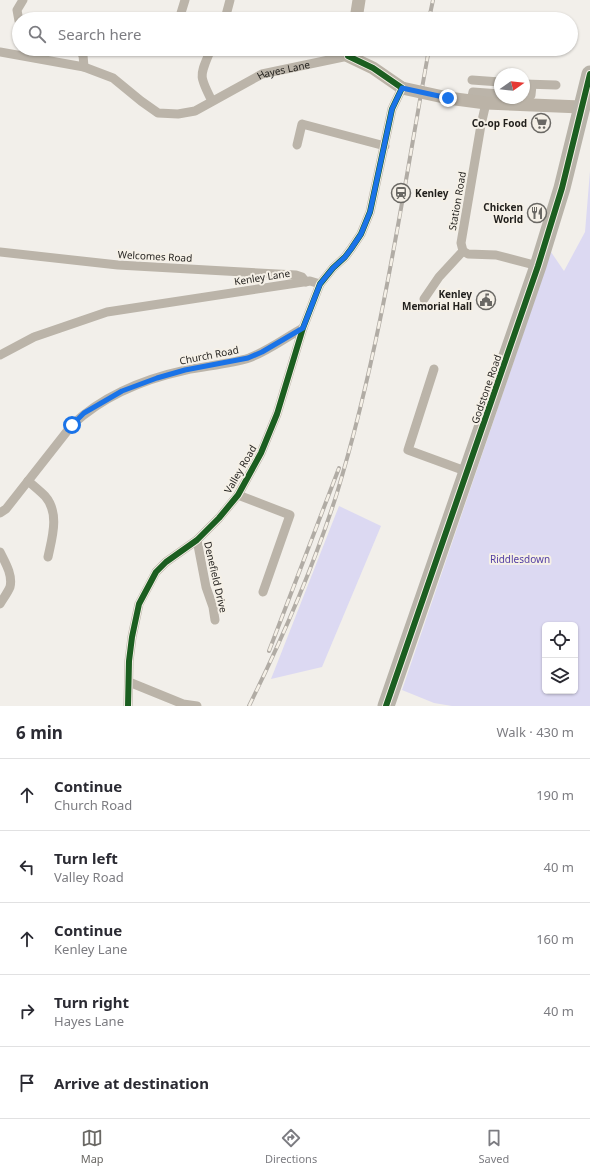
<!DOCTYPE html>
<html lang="en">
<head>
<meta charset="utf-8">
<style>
  :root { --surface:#fff; --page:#f2f2f3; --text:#2b2b33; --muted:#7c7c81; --line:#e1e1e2; --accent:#6a6864 }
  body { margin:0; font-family:"Noto Sans",sans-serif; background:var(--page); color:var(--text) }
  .controls { position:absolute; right:12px; bottom:12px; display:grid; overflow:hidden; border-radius:6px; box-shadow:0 1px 3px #0004 }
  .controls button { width:36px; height:36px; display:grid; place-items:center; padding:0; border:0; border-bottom:1px solid var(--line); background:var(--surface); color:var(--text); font:20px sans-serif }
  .compass { position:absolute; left:494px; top:68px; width:36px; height:36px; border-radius:50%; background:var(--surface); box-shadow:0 1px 3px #0004; rotate:76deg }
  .stop { position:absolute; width:12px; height:12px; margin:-9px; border:3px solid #1a73e8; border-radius:50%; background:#fff }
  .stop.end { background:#1a73e8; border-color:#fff; box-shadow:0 1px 4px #0008 }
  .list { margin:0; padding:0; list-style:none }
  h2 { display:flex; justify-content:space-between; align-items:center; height:52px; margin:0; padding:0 16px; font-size:17px }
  h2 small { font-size:13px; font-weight:400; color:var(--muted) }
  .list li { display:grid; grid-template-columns:26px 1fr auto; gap:12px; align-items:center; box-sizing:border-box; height:72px; padding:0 16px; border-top:1px solid var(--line) }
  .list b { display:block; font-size:15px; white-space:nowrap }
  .list p { margin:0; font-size:13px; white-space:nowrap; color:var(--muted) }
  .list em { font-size:13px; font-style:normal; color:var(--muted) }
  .icon { flex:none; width:22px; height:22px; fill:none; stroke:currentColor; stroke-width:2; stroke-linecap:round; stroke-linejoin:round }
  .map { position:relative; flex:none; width:590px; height:706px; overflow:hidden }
  .search { position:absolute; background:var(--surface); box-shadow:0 1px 3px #0004; left:12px; right:12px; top:12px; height:44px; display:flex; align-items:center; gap:10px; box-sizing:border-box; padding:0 14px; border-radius:22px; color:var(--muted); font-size:15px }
  .sheet { height:412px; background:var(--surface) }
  nav { display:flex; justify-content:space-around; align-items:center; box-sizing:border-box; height:56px; border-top:1px solid var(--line); background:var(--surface); font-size:11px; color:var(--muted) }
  nav a { display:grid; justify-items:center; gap:2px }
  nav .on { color:var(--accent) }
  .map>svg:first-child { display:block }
  .green { fill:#dcd9f2; fill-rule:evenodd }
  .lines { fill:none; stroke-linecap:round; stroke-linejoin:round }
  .street { stroke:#bbb4a9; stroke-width:9 }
  .secondary { stroke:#bbb3a7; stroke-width:13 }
  .highway { stroke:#b8b3a9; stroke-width:17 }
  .rail-casing { stroke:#b1aca5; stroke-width:4 }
  .rail { stroke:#f5f0e7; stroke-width:2.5; stroke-dasharray:8; stroke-linecap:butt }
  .secondary-bridge { stroke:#bbb3a7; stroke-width:13 }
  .cycleway-casing { stroke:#f5f0e7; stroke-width:8 }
  .cycleway { stroke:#1b5e20; stroke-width:6 }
  .route { stroke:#1a73e8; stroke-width:5 }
  .labels { text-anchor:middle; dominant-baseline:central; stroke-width:4; stroke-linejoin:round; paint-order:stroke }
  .street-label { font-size:10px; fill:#211f1c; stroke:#f5f0e7 }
  .poi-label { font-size:10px; font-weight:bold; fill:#211f1c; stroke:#f5f0e7; text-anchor:end }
  .park-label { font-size:10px; fill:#523da2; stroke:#f5f0e7 }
</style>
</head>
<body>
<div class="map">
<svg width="590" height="706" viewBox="0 0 590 706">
  <rect width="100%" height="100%" fill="#f2efea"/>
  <g class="green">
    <path d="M590 171V706H452L434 703 402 690 551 252 564 271 585 232ZM545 625H575V691H545Z"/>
    <polygon points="339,506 381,526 322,667 271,679"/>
  </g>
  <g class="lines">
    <g class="street">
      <polyline points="182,19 181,13 185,0"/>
      <polyline points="225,19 230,0"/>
      <polyline points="19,21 17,10 23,0"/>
      <polyline points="78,49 83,55 84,67"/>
      <path d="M211 49C200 76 198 74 212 101"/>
      <path id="s1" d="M0 52 84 67 113 78 141 101 158 113 178 114 195 111 262 74 348 56"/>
      <polyline points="472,80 500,82"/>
      <polyline points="524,84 556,85"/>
      <polyline points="524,95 531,95 532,85"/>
      <polyline points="471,102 473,92 500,94"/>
      <polyline points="486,103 481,125 461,243 463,251 468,254 496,255 538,266"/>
      <polyline points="297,145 302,124 385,146"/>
      <polyline points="0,252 118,265 296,275 302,277 306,282"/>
      <polyline points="424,299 439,277 463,251"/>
      <polyline points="0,355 34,337 107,312 310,281 320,284"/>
      <polyline points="434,369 408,450 468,472"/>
      <path d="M28 481C34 486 40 491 45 496 60 513 52 538 48 557"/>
      <polyline points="238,495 290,515 263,592"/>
      <path d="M0 513 6 509 72 425C103 396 144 379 186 370 205 366 231 364 249 358 268 351 285 338 303 328"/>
      <polyline points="197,540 206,587 213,607 215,620"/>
      <path d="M0 552C5 562 13 575 10 587 8 592 3 599 0 604"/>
      <polyline points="129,682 183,704 197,706"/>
      <polyline points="128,706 129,661 132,637 139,604 156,572 166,562 197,540 219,518 238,495 261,453 277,414 303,328 320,284 333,268 345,257 351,249 361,234 370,212 392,109 402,88"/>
    </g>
    <g class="secondary">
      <polyline points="356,19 359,0"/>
      <polyline points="349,49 348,56 373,68 402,88"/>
      <polyline points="448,98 486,103 581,107"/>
    </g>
    <polyline class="highway" points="386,706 538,266 562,188 590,74"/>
    <defs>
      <g id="rail">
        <polyline points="429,19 433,0"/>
        <polyline points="269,651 339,468"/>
        <path d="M249 706C283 637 314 566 337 493 381 348 402 198 429 49"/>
      </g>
    </defs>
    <use href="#rail" class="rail-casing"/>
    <use href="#rail" class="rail"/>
    <polyline class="secondary-bridge" points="402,88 448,98"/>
    <defs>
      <g id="cycleway">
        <polyline points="128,706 129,661 132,637 139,604 156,572 166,562 197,540 219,518 238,495 261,453 277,414 303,328 320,284 333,268 345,257 351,249 361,234 370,212 392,109 402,88 373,68 348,56 349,49"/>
        <polyline points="386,706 538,266 562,188 590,74"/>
      </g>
    </defs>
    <use href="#cycleway" class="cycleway-casing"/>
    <use href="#cycleway" class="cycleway"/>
  </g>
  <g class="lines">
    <polyline class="route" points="72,425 84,413 122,391 157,378 185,370 248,358 262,352 303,328 320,284 333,268 345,257 351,249 361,234 370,212 392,109 402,88 448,98"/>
  </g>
  <defs>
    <symbol id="supermarket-ring" viewBox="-11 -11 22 22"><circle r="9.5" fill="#f5f0e7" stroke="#6a6864" stroke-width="1.5"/><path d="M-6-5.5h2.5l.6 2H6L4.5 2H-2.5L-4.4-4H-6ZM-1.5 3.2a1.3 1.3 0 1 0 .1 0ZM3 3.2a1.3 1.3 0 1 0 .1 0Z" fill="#6a6864"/></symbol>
    <symbol id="station-ring" viewBox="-11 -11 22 22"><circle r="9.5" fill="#f5f0e7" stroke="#6a6864" stroke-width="1.5"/><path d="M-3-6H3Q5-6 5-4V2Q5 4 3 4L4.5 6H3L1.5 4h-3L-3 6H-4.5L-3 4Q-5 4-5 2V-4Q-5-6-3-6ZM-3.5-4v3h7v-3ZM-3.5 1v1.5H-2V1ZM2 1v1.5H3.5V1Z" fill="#6a6864"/></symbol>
    <symbol id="restaurant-ring" viewBox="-11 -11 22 22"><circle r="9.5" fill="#f5f0e7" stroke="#6a6864" stroke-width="1.5"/><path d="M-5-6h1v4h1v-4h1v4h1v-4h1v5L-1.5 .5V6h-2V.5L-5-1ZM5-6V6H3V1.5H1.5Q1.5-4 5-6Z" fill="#6a6864"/></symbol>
    <symbol id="civic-ring" viewBox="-11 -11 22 22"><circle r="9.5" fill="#f5f0e7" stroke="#6a6864" stroke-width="1.5"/><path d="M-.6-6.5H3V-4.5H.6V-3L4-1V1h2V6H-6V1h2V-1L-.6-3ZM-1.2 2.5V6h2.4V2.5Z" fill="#6a6864"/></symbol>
  </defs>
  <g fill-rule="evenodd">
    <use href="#supermarket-ring" x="530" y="112" width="22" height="22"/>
    <use href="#station-ring" x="390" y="182" width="22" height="22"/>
    <use href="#restaurant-ring" x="526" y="202" width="22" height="22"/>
    <use href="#civic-ring" x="475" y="289" width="22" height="22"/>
  </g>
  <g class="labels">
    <g class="street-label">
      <text stroke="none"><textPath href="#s1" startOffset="309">Hayes Lane</textPath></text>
      <text transform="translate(457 201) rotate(-80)">Station Road</text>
      <text transform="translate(155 256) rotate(3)">Welcomes Road</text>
      <text transform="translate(262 277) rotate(-9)">Kenley Lane</text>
      <text transform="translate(209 355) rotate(-11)">Church Road</text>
      <text transform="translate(486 389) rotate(-71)">Godstone Road</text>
      <text transform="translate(240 469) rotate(-60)">Valley Road</text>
      <text transform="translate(216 577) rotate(77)">Denefield Drive</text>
    </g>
    <g class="poi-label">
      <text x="527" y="123">Co-op Food</text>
      <text x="415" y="193" text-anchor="start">Kenley</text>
      <text x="523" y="207">Chicken<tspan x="523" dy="12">World</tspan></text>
      <text x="472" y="294">Kenley<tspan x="472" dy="12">Memorial Hall</tspan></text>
    </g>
    <g class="park-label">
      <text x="520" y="559">Riddlesdown</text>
    </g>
  </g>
</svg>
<div class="controls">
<button><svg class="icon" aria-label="locate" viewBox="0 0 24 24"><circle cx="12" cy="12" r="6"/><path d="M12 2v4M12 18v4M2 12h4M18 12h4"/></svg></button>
<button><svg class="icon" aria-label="layers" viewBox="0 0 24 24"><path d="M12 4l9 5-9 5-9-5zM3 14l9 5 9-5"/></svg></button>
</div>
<svg class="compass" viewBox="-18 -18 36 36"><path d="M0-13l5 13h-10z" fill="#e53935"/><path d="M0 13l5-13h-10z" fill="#7c7c81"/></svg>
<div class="stop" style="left:72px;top:425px"></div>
<div class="stop end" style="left:448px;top:98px"></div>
<div class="search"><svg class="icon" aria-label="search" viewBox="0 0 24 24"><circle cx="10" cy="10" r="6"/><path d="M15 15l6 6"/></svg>Search here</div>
</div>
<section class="sheet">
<h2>6 min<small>Walk · 430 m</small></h2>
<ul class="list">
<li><svg class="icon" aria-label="ahead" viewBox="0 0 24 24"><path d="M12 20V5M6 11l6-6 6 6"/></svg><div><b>Continue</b><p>Church Road</p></div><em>190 m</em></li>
<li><svg class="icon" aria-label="left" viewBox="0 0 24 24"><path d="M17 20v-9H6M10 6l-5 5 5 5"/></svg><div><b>Turn left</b><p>Valley Road</p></div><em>40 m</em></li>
<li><svg class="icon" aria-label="ahead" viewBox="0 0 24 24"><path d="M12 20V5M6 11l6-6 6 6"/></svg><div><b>Continue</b><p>Kenley Lane</p></div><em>160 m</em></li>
<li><svg class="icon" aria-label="right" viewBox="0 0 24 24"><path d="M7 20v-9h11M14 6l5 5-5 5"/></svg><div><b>Turn right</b><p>Hayes Lane</p></div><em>40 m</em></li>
<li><svg class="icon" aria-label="arrive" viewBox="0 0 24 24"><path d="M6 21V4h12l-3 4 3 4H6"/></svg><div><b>Arrive at destination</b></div></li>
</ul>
</section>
<nav>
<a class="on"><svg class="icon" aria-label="map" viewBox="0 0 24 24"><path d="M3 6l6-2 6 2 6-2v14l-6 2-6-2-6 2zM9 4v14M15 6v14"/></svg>Map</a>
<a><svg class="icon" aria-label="directions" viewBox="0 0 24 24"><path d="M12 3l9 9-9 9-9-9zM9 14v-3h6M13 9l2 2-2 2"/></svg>Directions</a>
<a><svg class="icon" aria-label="saved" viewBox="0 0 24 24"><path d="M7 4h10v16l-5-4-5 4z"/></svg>Saved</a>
</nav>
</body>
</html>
